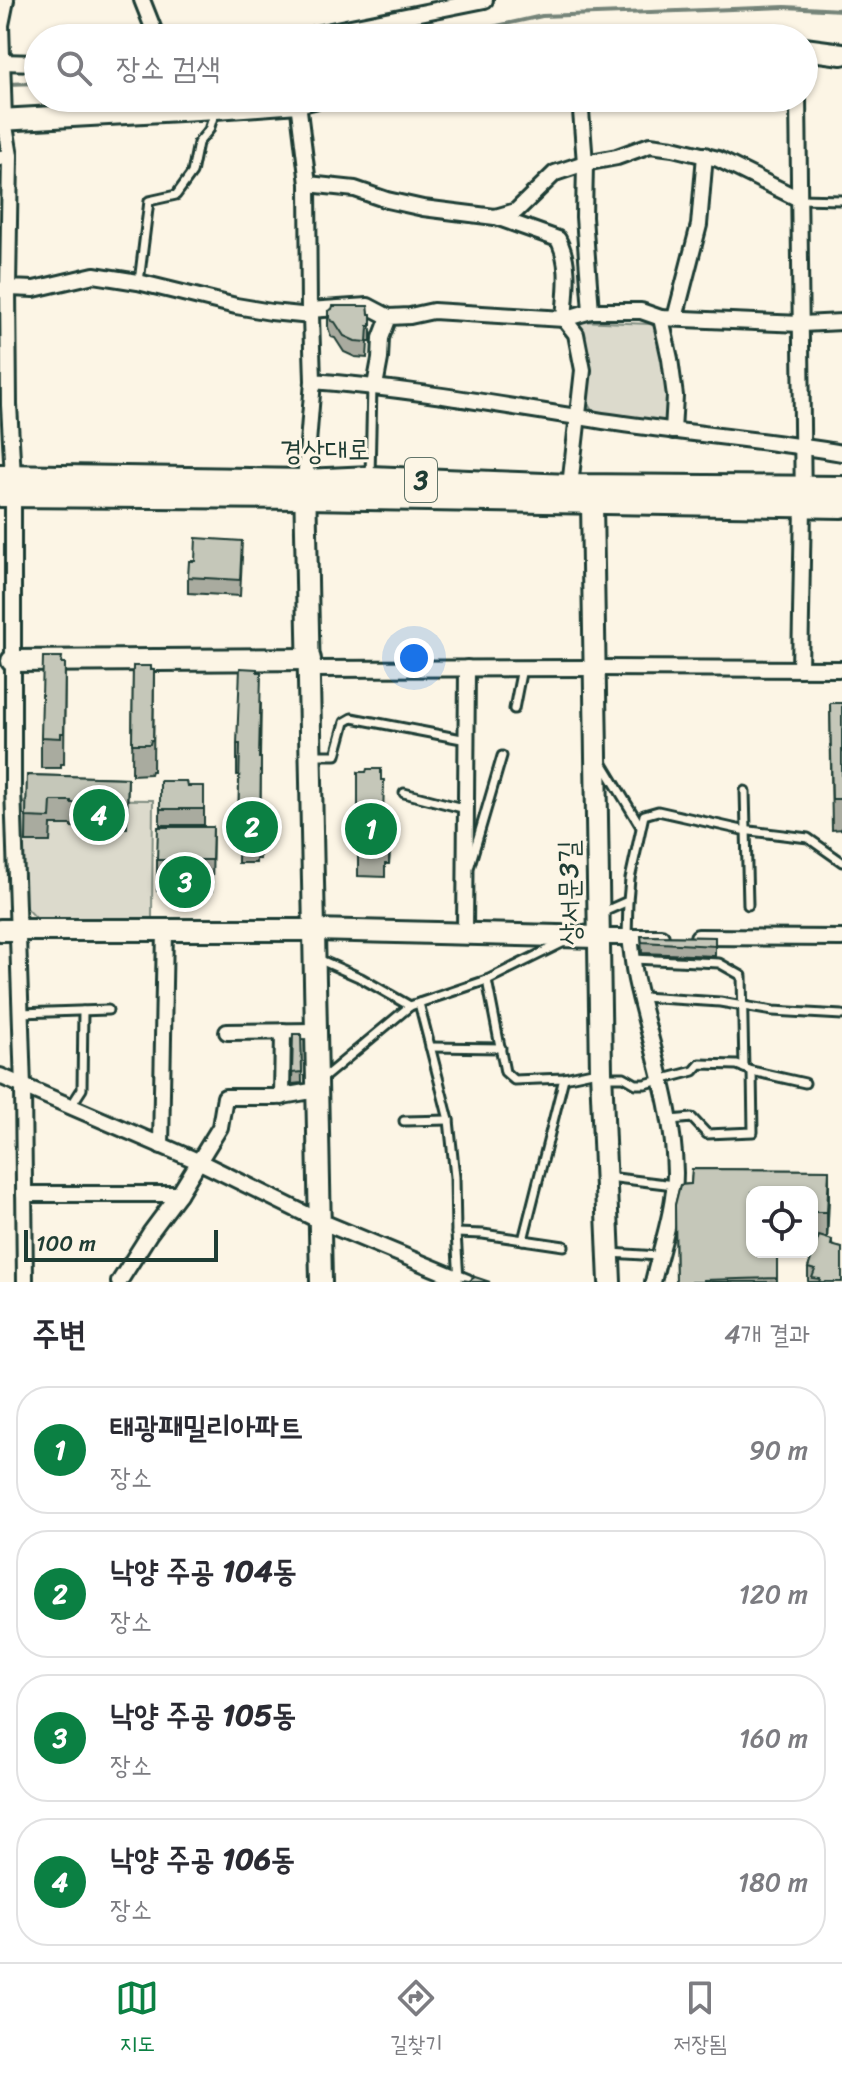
<!DOCTYPE html>
<html lang="ko">
<head>
<meta charset="utf-8">
<style>
  :root { --surface:#fff; --page:#f2f2f3; --text:#2b2b33; --muted:#7c7c81; --line:#e1e1e2; --accent:#0b8043 }
  body { margin:0; font-family:Sriracha,"Poor Story",sans-serif; background:var(--page); color:var(--text) }
  .controls { position:absolute; right:24px; bottom:24px; display:grid; overflow:hidden; border-radius:16px; box-shadow:0 2px 6px #0004 }
  .controls button { width:72px; height:72px; display:grid; place-items:center; padding:0; border:0; border-bottom:2px solid var(--line); background:var(--surface); color:var(--text); font:40px sans-serif }
  .scale { position:absolute; left:24px; bottom:20px; width:194px; box-sizing:border-box; padding-left:8px; border:4px solid #1f3d34; border-top:0; font-size:22px; line-height:28px; white-space:nowrap; color:#1f3d34; -webkit-text-stroke:6px #fcf5e5; paint-order:stroke }
  .you { position:absolute; left:414px; top:658px; width:28px; height:28px; margin:-20px; border:6px solid #fff; border-radius:50%; background:#1a73e8; box-shadow:0 0 0 12px #1a73e833 }
  .badge { display:grid; place-items:center; width:52px; height:52px; border-radius:50%; background:var(--accent); color:#fff; font-size:26px; font-weight:700 }
  .pin { position:absolute; translate:-50% -50%; border:4px solid #fff; box-shadow:0 2px 8px #0006 }
  .list { margin:0; padding:0; list-style:none }
  h2 { display:flex; justify-content:space-between; align-items:center; height:104px; margin:0; padding:0 32px; font-size:34px }
  h2 small { font-size:26px; font-weight:400; color:var(--muted) }
  .list li { display:grid; grid-template-columns:52px 1fr auto; gap:24px; align-items:center; box-sizing:border-box; height:128px; margin:0 16px 16px; padding:0 16px; border:2px solid var(--line); border-radius:32px }
  .list b { display:block; font-size:30px; white-space:nowrap }
  .list p { margin:0; font-size:26px; white-space:nowrap; color:var(--muted) }
  .list em { font-size:26px; font-style:normal; color:var(--muted) }
  .icon { flex:none; width:44px; height:44px; fill:none; stroke:currentColor; stroke-width:2; stroke-linecap:round; stroke-linejoin:round }
  .map { position:relative; flex:none; width:842px; height:1282px; overflow:hidden }
  .search { position:absolute; background:var(--surface); box-shadow:0 2px 6px #0004; left:24px; right:24px; top:24px; height:88px; display:flex; align-items:center; gap:20px; box-sizing:border-box; padding:0 28px; border-radius:44px; color:var(--muted); font-size:30px }
  .sheet { height:680px; background:var(--surface) }
  nav { display:flex; justify-content:space-around; align-items:center; box-sizing:border-box; height:112px; border-top:2px solid var(--line); background:var(--surface); font-size:22px; color:var(--muted) }
  nav a { display:grid; justify-items:center; gap:4px }
  nav .on { color:var(--accent) }
  .map>svg:first-child { display:block }
  .green { fill:#dcdacc; stroke:#7e8c80; stroke-width:2 }
  .lines { fill:none; stroke-linecap:round; stroke-linejoin:round }
  .stream { stroke:#758479; stroke-width:4 }
  .lane-casing { stroke:#1f3d34; stroke-width:13 }
  .street-casing { stroke:#1f3d34; stroke-width:20 }
  .secondary-casing { stroke:#1f3d34; stroke-width:26 }
  .primary-casing { stroke:#1f3d34; stroke-width:28 }
  .lane { stroke:#fcf5e5; stroke-width:7 }
  .street { stroke:#fcf5e5; stroke-width:14 }
  .secondary { stroke:#fcf5e5; stroke-width:20 }
  .primary { stroke:#fcf5e5; stroke-width:22 }
  .wall { fill:#a9ab9f; stroke:#1f3d34; stroke-width:2 }
  .shaded-wall { fill:#8a8b82; stroke:#1f3d34; stroke-width:2 }
  .building { fill:#c5c7b9; stroke:#1f3d34; stroke-width:2 }
  .labels { text-anchor:middle; dominant-baseline:central; stroke-width:6; stroke-linejoin:round; paint-order:stroke }
  .shield { fill:#fcf5e5; stroke:#617469; stroke-width:2 }
  .shield-label { font-size:26px; font-weight:bold; fill:#1f3d34 }
  .street-label { font-size:28px; fill:#1f3d34; stroke:#fcf5e5 }
</style>
</head>
<body>
<div class="map">
<svg width="842" height="1282" viewBox="0 0 842 1282">
  <rect width="100%" height="100%" fill="#fcf5e5"/>
  <filter id="ink" filterUnits="userSpaceOnUse"><feTurbulence type="fractalNoise" baseFrequency=".0125" numOctaves="2"/><feDisplacementMap in="SourceGraphic" scale="16" xChannelSelector="R" yChannelSelector="G"/><feConvolveMatrix kernelMatrix="1 2 1 2 8 2 1 2 1" color-interpolation-filters="sRGB"/></filter>
  <g filter="url(#ink)">
    <g class="green">
      <polygon points="580,321 650,324 659,328 671,415 664,421 593,412 584,398"/>
      <polygon points="28,799 153,800 152,919 38,920 20,901 19,807"/>
    </g>
    <g class="lines">
      <g class="stream">
        <polyline points="443,38 542,16 785,7 842,10"/>
        <polyline points="6,84 38,83"/>
      </g>
      <defs>
        <g id="lane">
          <polyline points="799,199 842,200"/>
          <polyline points="139,282 149,201 176,195 192,173 198,143 209,130 215,111"/>
          <polyline points="370,476 372,386"/>
          <polyline points="514,709 522,668"/>
          <polyline points="313,755 336,755 345,722 352,718 467,740"/>
          <polyline points="603,764 641,827"/>
          <polyline points="745,791 748,905"/>
          <polyline points="404,793 466,809"/>
          <polyline points="470,865 502,756"/>
          <polyline points="601,913 628,901 630,879 644,815 658,811 742,830 808,838 842,862"/>
          <polyline points="627,937 628,901"/>
          <polyline points="316,958 361,978 410,1006"/>
          <polyline points="633,959 719,963 742,976 744,1068"/>
          <polyline points="487,980 505,1072 514,1080 564,1078 597,1071"/>
          <polyline points="642,997 720,1002 773,1011 842,1015"/>
          <polyline points="419,1003 449,1120 455,1177 456,1233 459,1280"/>
          <polyline points="20,1013 108,1010"/>
          <polyline points="430,1047 501,1048"/>
          <polyline points="604,1077 624,1077 636,1084 645,1084 694,1071 700,1064 737,1065 752,1071 805,1083"/>
          <polyline points="322,1079 410,1006 487,980 562,943"/>
          <polyline points="71,1106 82,1089 83,1011"/>
          <polyline points="671,1120 692,1118 707,1134 753,1132 752,1071"/>
          <polyline points="404,1121 449,1120"/>
          <polyline points="608,1177 674,1185"/>
          <polyline points="456,1233 483,1234 564,1246"/>
          <polyline points="523,1240 564,1078"/>
          <polyline points="610,1253 659,1256"/>
        </g>
        <g id="street">
          <polyline points="6,0 1,25 4,120 10,156"/>
          <polyline points="142,0 157,38"/>
          <polyline points="296,38 485,0"/>
          <polyline points="0,62 38,63"/>
          <polyline points="580,98 585,163 584,217 591,311"/>
          <polyline points="798,98 803,506 800,669"/>
          <polyline points="298,102 308,184 309,310 311,316"/>
          <path d="M0 158 10 156 8 288 34 289 94 275 138 282 236 306 271 312 311 316 313 381C415 389 516 408 617 423 692 434 768 440 842 453"/>
          <polyline points="308,184 355,189 387,200 423,208 495,217 516,211 555,173 585,163 617,157 650,145 673,148 718,159 799,199"/>
          <path d="M496 217 558 239C571 264 566 291 564 319L576 334 583 370 570 486"/>
          <polyline points="0,290 8,288 9,405 13,477 13,788 23,1087 25,1282"/>
          <polyline points="309,310 368,306 389,317"/>
          <polyline points="661,318 670,359 675,396 673,431"/>
          <polyline points="675,318 699,225 705,155"/>
          <polyline points="375,386 380,359 381,338 389,317 410,316 433,311 564,319 591,311 641,311 661,318 802,324 842,322"/>
          <polyline points="305,481 313,381"/>
          <polyline points="310,669 594,668 842,669"/>
          <polyline points="465,934 467,668"/>
          <polyline points="597,937 661,937"/>
          <path d="M630 937C632 951 633 966 636 980 650 1043 674 1108 675 1173 675 1209 661 1247 653 1282"/>
          <polyline points="698,937 842,938"/>
          <polyline points="227,1032 316,1031"/>
          <polyline points="0,1076 200,1162 320,1221 467,1282"/>
          <polyline points="282,1097 283,1031"/>
          <polyline points="161,1146 165,930"/>
          <polyline points="24,1194 179,1194"/>
          <polyline points="119,1282 150,1233 179,1194 220,1127 225,1097 277,1097 317,1090"/>
        </g>
        <g id="secondary">
          <polyline points="804,49 842,54"/>
          <polyline points="0,120 216,108 298,102 314,98"/>
          <polyline points="305,481 321,1282"/>
          <polyline points="592,503 601,1071 610,1282"/>
          <polyline points="12,661 310,659"/>
          <polyline points="0,930 314,930 597,937"/>
        </g>
        <g id="primary">
          <polyline points="0,476 305,481 370,478 570,486 842,488"/>
          <polyline points="0,495 305,497 842,506"/>
        </g>
      </defs>
      <use href="#lane" class="lane-casing"/>
      <use href="#street" class="street-casing"/>
      <use href="#secondary" class="secondary-casing"/>
      <use href="#primary" class="primary-casing"/>
      <use href="#lane" class="lane"/>
      <use href="#street" class="street"/>
      <use href="#secondary" class="secondary"/>
      <use href="#primary" class="primary"/>
    </g>
    <g class="wall">
      <polygon points="368,306 371,330 371,342 368,342 367,358 355,357 344,352 335,338 331,337 328,327 328,311"/>
      <polygon points="242,557 240,596 188,593 188,577 195,561"/>
      <polygon points="62,663 65,663 64,764 61,764 61,768 41,768 41,737"/>
      <polygon points="133,666 154,670 153,771 151,771 150,774 132,775"/>
      <polygon points="261,702 260,758 261,758 260,859 256,859 256,863 238,863 239,775 237,775 237,744"/>
      <polygon points="830,703 842,703 842,829 832,830"/>
      <polygon points="358,772 381,780 384,818 390,818 390,848 389,864 385,864 385,877 358,876"/>
      <polygon points="27,775 128,778 127,828 71,827 71,825 51,825 50,842 26,842"/>
      <polygon points="160,781 187,786 204,786 204,825 160,825"/>
      <polygon points="213,827 212,891 157,891 157,860"/>
      <polygon points="641,936 715,937 715,956 642,953"/>
      <polygon points="293,1034 301,1034 302,1083 292,1084"/>
      <polygon points="692,1169 829,1170 827,1239 832,1240 832,1246 842,1248 842,1282 808,1282 808,1268 817,1243 812,1242 812,1192 752,1192 752,1252 777,1252 777,1282 676,1282 675,1205 680,1185 691,1184"/>
    </g>
    <g class="shaded-wall">
      <polygon points="390,818 390,848 389,864 389,834"/>
      <polygon points="829,1170 829,1200 827,1243 827,1212"/>
    </g>
    <g class="building">
      <polygon points="333,306 368,306 369,314 371,314 371,326 368,326 367,342 355,341 344,336 335,322 331,321 328,311 332,309"/>
      <polygon points="196,538 242,541 240,580 188,577 189,561 195,561"/>
      <polygon points="43,657 62,657 61,663 65,663 64,733 61,733 61,738 41,737"/>
      <polygon points="133,666 151,666 151,670 154,670 153,740 151,740 150,744 132,744"/>
      <polygon points="240,668 257,669 257,672 261,672 259,758 261,758 260,829 256,828 256,833 238,832 240,744 237,744"/>
      <polygon points="830,703 842,703 842,799 832,799"/>
      <polygon points="367,769 381,769 381,780 384,780 383,818 390,818 389,834 385,834 385,846 358,846 358,772 366,772"/>
      <polygon points="27,775 128,778 127,803 71,803 71,801 51,801 50,818 26,817"/>
      <polygon points="160,781 186,781 187,786 204,786 204,809 160,809"/>
      <polygon points="158,827 213,827 212,860 157,860"/>
      <polygon points="641,936 715,937 715,946 642,942"/>
      <polygon points="293,1034 301,1034 302,1072 292,1073"/>
      <polygon points="692,1169 829,1170 827,1212 812,1212 812,1192 752,1192 752,1252 777,1252 777,1278 704,1280 704,1282 676,1282 675,1205 680,1185 691,1184"/>
      <polygon points="819,1236 832,1240 831,1245 842,1248 842,1282 819,1282 820,1279 812,1278 815,1270 808,1268"/>
      <polygon points="475,1277 490,1282 464,1282 463,1280 469,1281"/>
    </g>
  </g>
  <g class="labels">
    <rect class="shield" x="405" y="458" width="32" height="44" rx="6"/>
    <g class="shield-label">
      <text x="421" y="480">3</text>
    </g>
    <g class="street-label">
      <text transform="translate(325 450) rotate(-1)">경상대로</text>
      <text transform="translate(569 893) rotate(-91)">상서문3길</text>
    </g>
  </g>
</svg>
<div class="controls">
<button><svg class="icon" aria-label="locate" viewBox="0 0 24 24"><circle cx="12" cy="12" r="6"/><path d="M12 2v4M12 18v4M2 12h4M18 12h4"/></svg></button>
</div>
<div class="scale">100 m</div>
<div class="you"></div>
<div class="pin badge" style="left:371px;top:829px">1</div>
<div class="pin badge" style="left:252px;top:827px">2</div>
<div class="pin badge" style="left:185px;top:882px">3</div>
<div class="pin badge" style="left:99px;top:815px">4</div>
<div class="search"><svg class="icon" aria-label="search" viewBox="0 0 24 24"><circle cx="10" cy="10" r="6"/><path d="M15 15l6 6"/></svg>장소 검색</div>
</div>
<section class="sheet">
<h2>주변<small>4개 결과</small></h2>
<ul class="list">
<li><span class="badge">1</span><div><b>태광패밀리아파트</b><p>장소</p></div><em>90 m</em></li>
<li><span class="badge">2</span><div><b>낙양 주공 104동</b><p>장소</p></div><em>120 m</em></li>
<li><span class="badge">3</span><div><b>낙양 주공 105동</b><p>장소</p></div><em>160 m</em></li>
<li><span class="badge">4</span><div><b>낙양 주공 106동</b><p>장소</p></div><em>180 m</em></li>
</ul>
</section>
<nav>
<a class="on"><svg class="icon" aria-label="map" viewBox="0 0 24 24"><path d="M3 6l6-2 6 2 6-2v14l-6 2-6-2-6 2zM9 4v14M15 6v14"/></svg>지도</a>
<a><svg class="icon" aria-label="directions" viewBox="0 0 24 24"><path d="M12 3l9 9-9 9-9-9zM9 14v-3h6M13 9l2 2-2 2"/></svg>길찾기</a>
<a><svg class="icon" aria-label="saved" viewBox="0 0 24 24"><path d="M7 4h10v16l-5-4-5 4z"/></svg>저장됨</a>
</nav>
</body>
</html>
